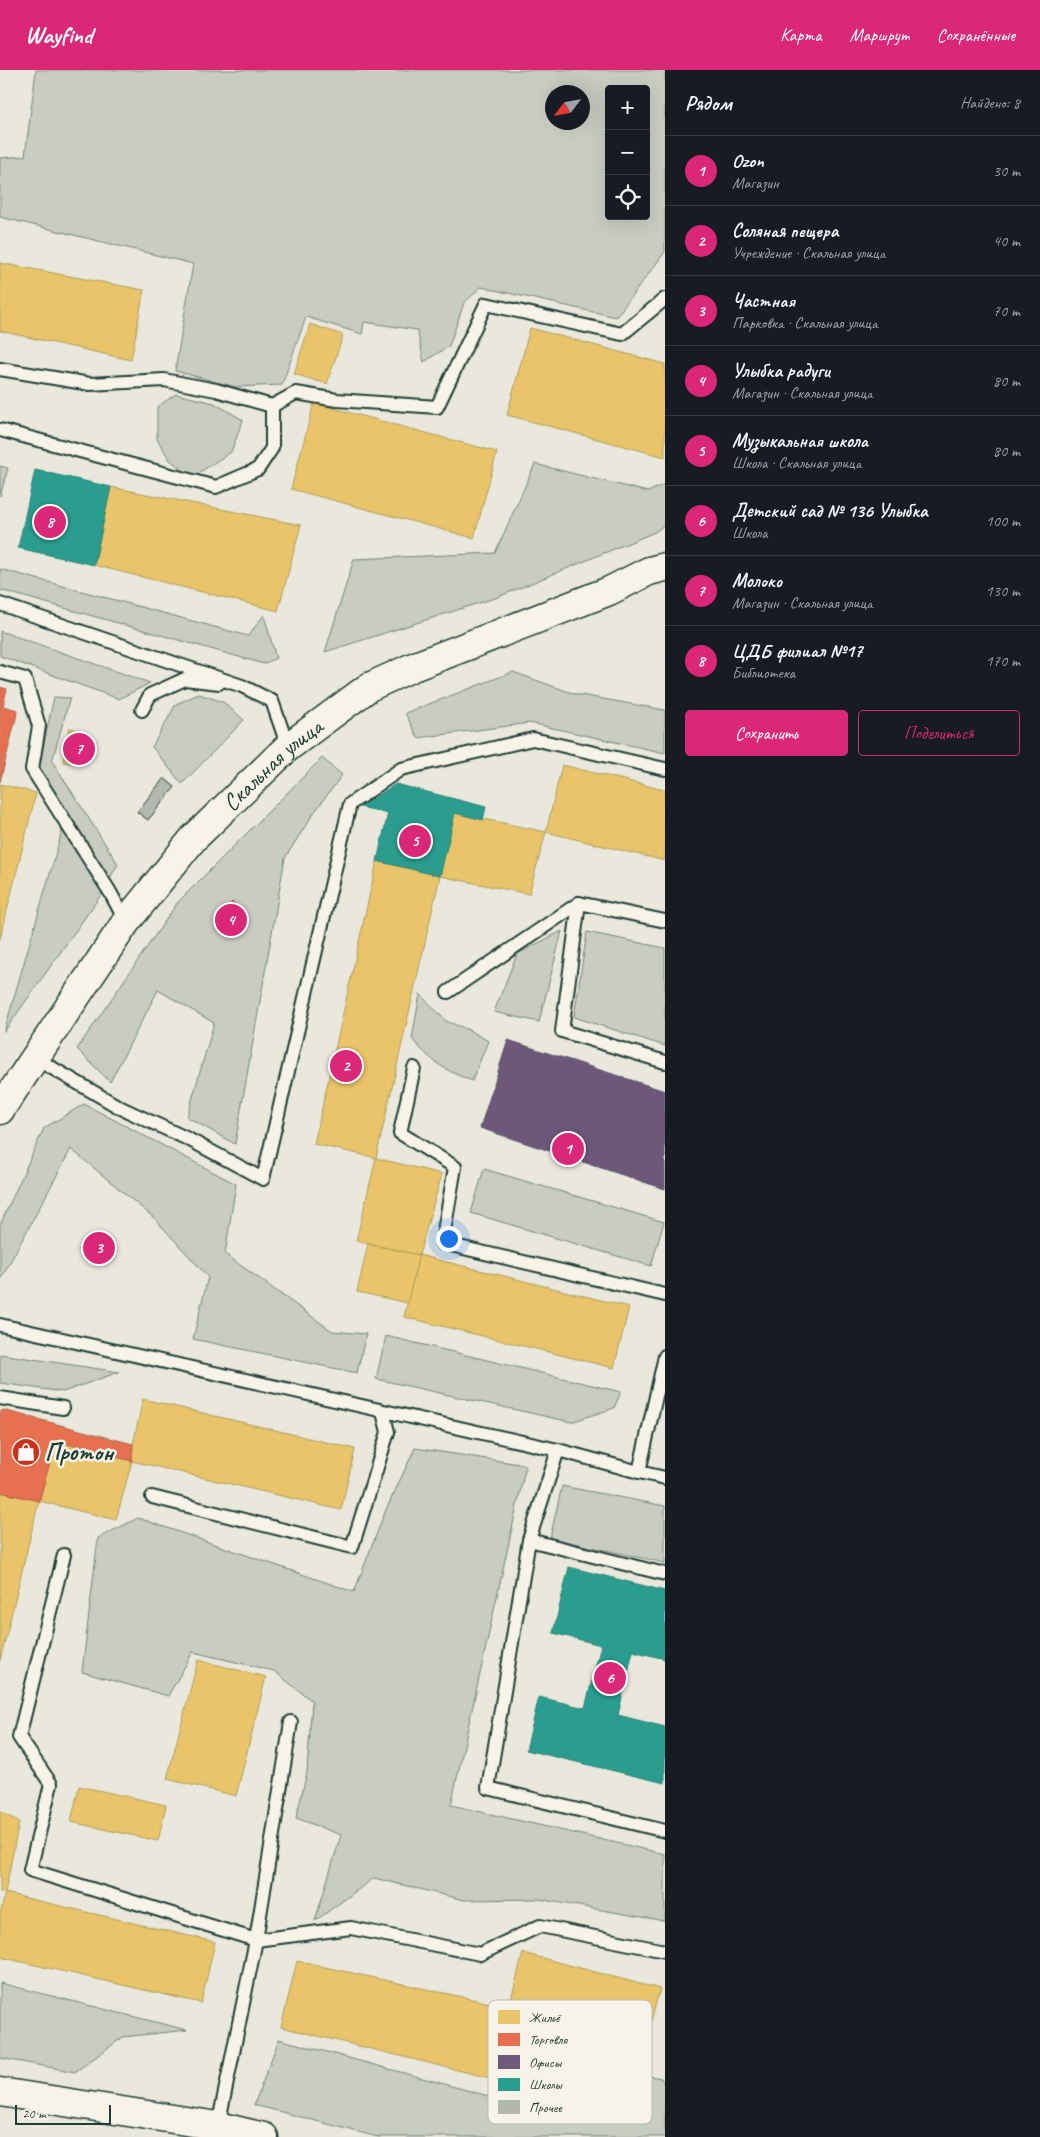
<!DOCTYPE html>
<html lang="ru">
<head>
<meta charset="utf-8">
<style>
  :root { --surface:#171b24; --page:#20242c; --text:#f1f3f6; --muted:#9ea1a6; --line:#363941; --accent:#db2777 }
  body { margin:0; font-family:Caveat,sans-serif; background:var(--page); color:var(--text) }
  .controls { position:absolute; right:15px; top:15px; display:grid; overflow:hidden; border-radius:5px; box-shadow:0 5px 20px #0002 }
  .controls button { width:45px; height:45px; display:grid; place-items:center; padding:0; border:0; border-bottom:1px solid var(--line); background:var(--surface); color:var(--text); font:25px sans-serif }
  .compass { position:absolute; left:545px; top:15px; width:45px; height:45px; border-radius:50%; background:var(--surface); box-shadow:0 5px 20px #0002; rotate:238deg }
  .scale { position:absolute; left:15px; bottom:12px; width:96px; box-sizing:border-box; padding-left:5px; border:2px solid #1f3d34; border-top:0; font-size:14px; line-height:18px; white-space:nowrap; color:#1f3d34; -webkit-text-stroke:4px #f7f3e8; paint-order:stroke }
  .you { position:absolute; left:448px; top:1168px; width:18px; height:18px; margin:-12px; border:4px solid #fff; border-radius:50%; background:#1a73e8; box-shadow:0 0 0 8px #1a73e833 }
  .badge { display:grid; place-items:center; width:32px; height:32px; border-radius:50%; background:var(--accent); color:#fff; font-size:16px; font-weight:700 }
  .pin { position:absolute; translate:-50% -50%; border:2px solid #fff; box-shadow:0 1px 5px #0006 }
  .list { margin:0; padding:0; list-style:none }
  h2 { display:flex; justify-content:space-between; align-items:center; height:65px; margin:0; padding:0 20px; font-size:21px }
  h2 small { font-size:16px; font-weight:400; color:var(--muted) }
  .list li { display:grid; grid-template-columns:32px 1fr auto; gap:15px; align-items:center; box-sizing:border-box; height:70px; padding:0 20px; border-top:1px solid var(--line) }
  .list b { display:block; font-size:19px; white-space:nowrap }
  .list p { margin:0; font-size:16px; white-space:nowrap; color:var(--muted) }
  .list em { font-size:16px; font-style:normal; color:var(--muted) }
  .actions { display:flex; gap:10px; padding:15px 20px }
  .actions a { flex:1; padding:11px 0; border:1px solid var(--accent); border-radius:5px; text-align:center; font-size:18px; color:var(--accent) }
  .actions .main { background:var(--accent); color:#fff }
  .icon { flex:none; width:28px; height:28px; fill:none; stroke:currentColor; stroke-width:2; stroke-linecap:round; stroke-linejoin:round }
  .map { position:relative; flex:none; width:665px; height:2067px; overflow:hidden }
  header { display:flex; align-items:center; gap:30px; box-sizing:border-box; height:70px; padding:0 25px; background:var(--accent); color:#fff }
  header strong { font-size:24px }
  nav { display:flex; gap:28px; margin-inline-start:auto; font-size:18px }
  main { display:flex }
  aside { flex:1; background:var(--surface) }
  .map>svg:first-child { display:block }
  .green { fill:#c8ccc1; stroke:#74847a; fill-rule:evenodd }
  .homes { fill:#e9c46a; stroke:#ac9c5a }
  .shops { fill:#e76f51; stroke:#ab6048 }
  .offices { fill:#6d597a; stroke:#565165 }
  .schools { fill:#2a9d8f; stroke:#278074 }
  .building { fill:#b2b8ae; stroke:#1f3d34 }
  .lines { fill:none; stroke-linecap:round; stroke-linejoin:round }
  .lane-casing { stroke:#1f3d34; stroke-width:16 }
  .secondary-casing { stroke:#1f3d34; stroke-width:31 }
  .lane { stroke:#f7f3e8; stroke-width:12 }
  .secondary { stroke:#f7f3e8; stroke-width:28 }
  .labels { text-anchor:middle; dominant-baseline:central; stroke-width:5; stroke-linejoin:round; paint-order:stroke }
  .street-label { font-size:24px; fill:#1f3d34; stroke:#f7f3e8 }
  .poi-label { font-size:24px; font-weight:bold; fill:#1f3d34; stroke:#f7f3e8; text-anchor:start }
  .key { fill:#f7f3e8; stroke:#b6bcb2; stroke-width:1 }
  .key-label { font-size:14px; fill:#1f3d34 }
</style>
</head>
<body>
<header>
<strong>Wayfind</strong>
<nav><a>Карта</a><a>Маршрут</a><a>Сохранённые</a></nav>
</header>
<main>
<div class="map">
<svg width="665" height="2067" viewBox="0 0 665 2067">
  <rect width="100%" height="100%" fill="#eae8dd"/>
  <filter id="ink" filterUnits="userSpaceOnUse"><feTurbulence type="fractalNoise" baseFrequency=".02" numOctaves="2"/><feDisplacementMap in="SourceGraphic" scale="10" xChannelSelector="R" yChannelSelector="G"/><feConvolveMatrix kernelMatrix="1 2 1 2 8 2 1 2 1" color-interpolation-filters="sRGB"/></filter>
  <g filter="url(#ink)">
    <g class="green">
      <path d="M36 0H665V182L616 247 481 217 464 233 449 276 424 292 417 260 364 252 362 264 306 247 282 315 235 317 175 301 193 194 0 147V88L25 86ZM609 19H646V146H609ZM552 22H582V52H552Z"/>
      <polygon points="176,324 214,333 243,350 231,382 192,407 170,390 157,369 157,337"/>
      <polygon points="535,394 648,422 665,414 665,454 655,462 498,527 325,582 354,489 495,483"/>
      <polygon points="0,396 8,398 0,426"/>
      <polygon points="0,499 248,566 264,545 276,588 264,594 0,520"/>
      <polygon points="0,561 150,613 119,629 0,586"/>
      <polygon points="513,602 575,624 665,640 665,683 530,653 418,668 405,643"/>
      <polygon points="199,624 223,632 244,650 182,714 152,677 176,634"/>
      <polygon points="54,627 70,628 52,691 118,794 110,808 38,701"/>
      <polygon points="322,688 342,705 313,744 285,788 235,1074 187,1047 214,953 158,920 110,1012 77,979 178,832"/>
      <polygon points="62,760 103,822 4,962 59,772"/>
      <polygon points="562,861 539,952 494,942 517,884"/>
      <polygon points="587,862 665,878 665,976 574,947"/>
      <path d="M420 924 446 951 469 960 488 971 472 1011C444 1000 432 992 412 969Z"/>
      <polygon points="84,1034 236,1114 225,1184 332,1261 366,1264 357,1303 193,1269 208,1207 154,1148 71,1079 0,1211 0,1155 44,1058"/>
      <polygon points="484,1099 664,1152 651,1196 471,1143"/>
      <polygon points="386,1266 621,1322 614,1338 571,1352 376,1309"/>
      <polygon points="0,1284 119,1302 63,1322 0,1313"/>
      <polygon points="415,1378 526,1395 451,1735 665,1784 665,1851 538,1829 464,1830 374,1808 315,1851 341,1765 296,1748 307,1702 312,1631 274,1601 193,1582 168,1626 82,1602 98,1468 138,1448 354,1522 385,1442"/>
      <polygon points="562,1416 665,1436 665,1493 550,1468"/>
      <polygon points="0,1913 187,1960 123,1967 75,2002 0,1988"/>
      <polygon points="279,1969 525,2036 583,1993 661,2008 665,2016 665,2067 378,2067 254,2035"/>
    </g>
    <g class="homes">
      <polygon points="0,193 144,220 131,290 0,261"/>
      <polygon points="310,254 343,265 327,314 294,304"/>
      <polygon points="530,258 665,294 665,387 507,345"/>
      <polygon points="314,333 497,382 474,468 291,419"/>
      <polygon points="111,417 301,455 278,541 94,495"/>
      <polygon points="69,658 82,661 77,694 63,692"/>
      <polygon points="562,695 665,720 665,791 546,762"/>
      <polygon points="0,714 36,723 0,869"/>
      <polygon points="455,743 546,762 529,824 440,806"/>
      <polygon points="377,791 440,806 376,1088 314,1074"/>
      <polygon points="376,1088 442,1104 419,1185 356,1171"/>
      <polygon points="368,1174 419,1185 408,1233 357,1222"/>
      <polygon points="419,1185 629,1237 614,1298 404,1247"/>
      <polygon points="143,1329 355,1379 341,1440 132,1391 133,1374"/>
      <polygon points="56,1371 132,1391 116,1450 39,1431"/>
      <polygon points="0,1422 39,1431 0,1591"/>
      <polygon points="198,1590 266,1607 236,1726 167,1709"/>
      <polygon points="79,1716 166,1735 158,1771 71,1752"/>
      <polygon points="0,1741 19,1752 5,1823 0,1822"/>
      <polygon points="5,1823 215,1872 201,1933 0,1887 0,1845"/>
      <polygon points="523,1883 660,1919 645,1973 509,1937"/>
      <polygon points="297,1891 509,1937 490,2008 281,1957"/>
    </g>
    <g class="shops">
      <polygon points="0,617 7,619 3,636 18,640 0,712"/>
      <polygon points="232,832 243,840 226,863 216,855"/>
      <polygon points="3,1340 133,1374 132,1391 56,1371 39,1431 0,1422 0,1342"/>
    </g>
    <polygon class="offices" points="508,970 665,1021 665,1119 480,1058"/>
    <g class="schools">
      <polygon points="35,400 111,417 94,495 18,478"/>
      <polygon points="396,714 486,737 483,750 455,743 440,806 377,791 388,743 360,737"/>
      <polygon points="569,1497 665,1521 665,1589 633,1581 618,1645 665,1657 665,1713 526,1680 539,1627 585,1638 601,1575 553,1563"/>
    </g>
    <polygon class="building" points="164,708 175,717 148,750 137,742"/>
    <g class="lines">
      <defs>
        <g id="lane">
          <polyline points="0,299 90,314 164,310 216,320 272,336 296,323 337,330 437,337 486,234 622,264 665,229"/>
          <polyline points="0,360 216,417 258,399 272,378 272,336"/>
          <polyline points="0,534 242,616 272,631 288,677"/>
          <polyline points="0,602 25,609 39,656 32,699 110,822 126,852"/>
          <polyline points="142,640 150,625 185,609 219,613"/>
          <polyline points="579,833 562,961 665,992"/>
          <polyline points="448,922 579,833 665,851"/>
          <polyline points="35,988 119,1037 190,1070 263,1109 350,734 401,699 533,669 665,699"/>
          <polyline points="414,998 400,1063 455,1097 442,1173 665,1225"/>
          <polyline points="0,1255 558,1380"/>
          <polyline points="665,1286 639,1402 558,1380 529,1470 488,1718 665,1761"/>
          <polyline points="0,1328 63,1338"/>
          <polyline points="639,1402 665,1408"/>
          <polyline points="152,1427 352,1477 388,1362 383,1342"/>
          <polyline points="529,1470 665,1504"/>
          <polyline points="64,1485 19,1667 51,1714 30,1800 256,1870 218,2056"/>
          <polyline points="291,1652 256,1870 351,1858 480,1884 540,1856 665,1881"/>
        </g>
        <g id="secondary">
          <path id="s1" d="M0 1040 126 852 193 769 288 677 369 617 413 597 609 521 649 501 665 497"/>
          <polyline points="0,2022 218,2056 264,2067"/>
        </g>
      </defs>
      <use href="#lane" class="lane-casing"/>
      <use href="#secondary" class="secondary-casing"/>
      <use href="#lane" class="lane"/>
      <use href="#secondary" class="secondary"/>
    </g>
  </g>
  <defs>
    <symbol id="shop-disc" viewBox="-11 -11 22 22"><circle r="9.5" fill="#c8321e" stroke="#f7f3e8"/><path d="M-5-2.5h2.3a2.7 3.5 0 0 1 5.4 0H5L5.5 6h-11ZM-1.5-2.5h3a1.5 2.3 0 0 0-3 0Z" fill="#fff"/></symbol>
  </defs>
  <g fill-rule="evenodd">
    <use href="#shop-disc" x="10" y="1366" width="32" height="32"/>
  </g>
  <g class="labels">
    <g class="street-label">
      <text stroke="none"><textPath href="#s1" startOffset="442">Скальная улица</textPath></text>
    </g>
    <g class="poi-label">
      <text x="45" y="1382">Протон</text>
    </g>
  </g>
  <rect x="488" y="1930" width="164" height="124" rx="8" class="key"/>
  <rect x="498" y="1940" width="22" height="14" fill="#e9c46a"/>
  <rect x="498" y="1963" width="22" height="13" fill="#e76f51"/>
  <rect x="498" y="1985" width="22" height="14" fill="#6d597a"/>
  <rect x="498" y="2008" width="22" height="13" fill="#2a9d8f"/>
  <rect x="498" y="2030" width="22" height="14" fill="#b2b8ae"/>
  <g class="key-label">
    <text x="529" y="1952">Жильё</text>
    <text x="529" y="1974">Торговля</text>
    <text x="529" y="1997">Офисы</text>
    <text x="529" y="2019">Школы</text>
    <text x="529" y="2042">Прочее</text>
  </g>
</svg>
<div class="controls">
<button>+</button>
<button>−</button>
<button><svg class="icon" aria-label="locate" viewBox="0 0 24 24"><circle cx="12" cy="12" r="6"/><path d="M12 2v4M12 18v4M2 12h4M18 12h4"/></svg></button>
</div>
<svg class="compass" viewBox="-18 -18 36 36"><path d="M0-13l5 13h-10z" fill="#e53935"/><path d="M0 13l5-13h-10z" fill="#9ea1a6"/></svg>
<div class="scale">20 m</div>
<div class="you"></div>
<div class="pin badge" style="left:568px;top:1079px">1</div>
<div class="pin badge" style="left:346px;top:996px">2</div>
<div class="pin badge" style="left:99px;top:1178px">3</div>
<div class="pin badge" style="left:231px;top:850px">4</div>
<div class="pin badge" style="left:415px;top:771px">5</div>
<div class="pin badge" style="left:610px;top:1608px">6</div>
<div class="pin badge" style="left:79px;top:679px">7</div>
<div class="pin badge" style="left:50px;top:452px">8</div>
</div>
<aside>
<h2>Рядом<small>Найдено: 8</small></h2>
<ul class="list">
<li><span class="badge">1</span><div><b>Ozon</b><p>Магазин</p></div><em>30 m</em></li>
<li><span class="badge">2</span><div><b>Соляная пещера</b><p>Учреждение · Скальная улица</p></div><em>40 m</em></li>
<li><span class="badge">3</span><div><b>Частная</b><p>Парковка · Скальная улица</p></div><em>70 m</em></li>
<li><span class="badge">4</span><div><b>Улыбка радуги</b><p>Магазин · Скальная улица</p></div><em>80 m</em></li>
<li><span class="badge">5</span><div><b>Музыкальная школа</b><p>Школа · Скальная улица</p></div><em>80 m</em></li>
<li><span class="badge">6</span><div><b>Детский сад № 136 Улыбка</b><p>Школа</p></div><em>100 m</em></li>
<li><span class="badge">7</span><div><b>Молоко</b><p>Магазин · Скальная улица</p></div><em>130 m</em></li>
<li><span class="badge">8</span><div><b>ЦДБ филиал №17</b><p>Библиотека</p></div><em>170 m</em></li>
</ul>
<div class="actions"><a class="main">Сохранить</a><a>Поделиться</a></div>
</aside>
</main>
</body>
</html>
